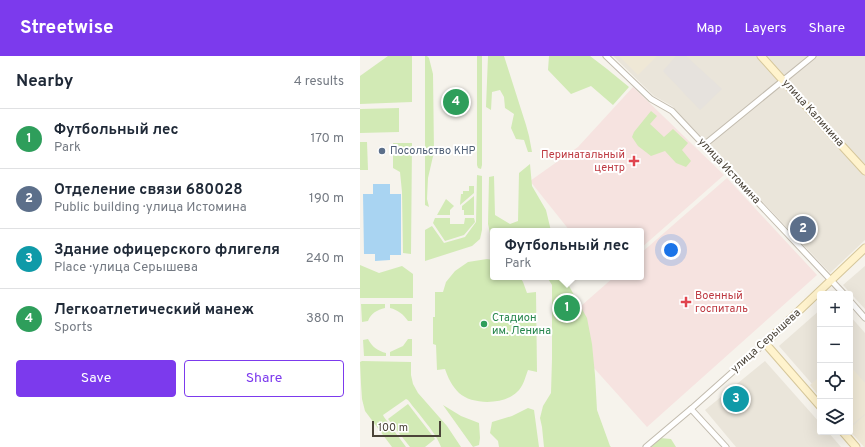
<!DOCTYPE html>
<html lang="en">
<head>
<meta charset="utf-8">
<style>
  :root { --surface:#fff; --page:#f2f2f3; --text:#1f2937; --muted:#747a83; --line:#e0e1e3; --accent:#7c3aed }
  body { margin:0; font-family:Overpass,sans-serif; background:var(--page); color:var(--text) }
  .controls { position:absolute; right:12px; bottom:12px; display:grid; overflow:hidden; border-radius:4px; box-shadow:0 4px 16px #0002 }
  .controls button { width:36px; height:36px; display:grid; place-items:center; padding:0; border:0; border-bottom:1px solid var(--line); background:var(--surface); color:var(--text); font:20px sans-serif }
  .scale { position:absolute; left:12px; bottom:10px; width:69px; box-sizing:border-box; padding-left:4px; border:2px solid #4b4439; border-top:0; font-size:11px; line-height:14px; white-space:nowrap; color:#4b4439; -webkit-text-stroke:3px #fff; paint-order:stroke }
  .you { position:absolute; left:311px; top:194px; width:14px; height:14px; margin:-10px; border:3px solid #fff; border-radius:50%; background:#1a73e8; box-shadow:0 0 0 6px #1a73e833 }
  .badge { display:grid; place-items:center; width:26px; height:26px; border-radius:50%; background:var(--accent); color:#fff; font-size:13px; font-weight:700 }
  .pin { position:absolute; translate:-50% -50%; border:2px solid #fff; box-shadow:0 1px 4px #0006 }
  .popup { position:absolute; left:130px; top:172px; width:154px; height:52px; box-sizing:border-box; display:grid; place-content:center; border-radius:4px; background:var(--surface); filter:drop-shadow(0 1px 3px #0005); font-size:13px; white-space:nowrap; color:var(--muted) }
  .popup b { font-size:15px; color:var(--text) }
  .popup::after { content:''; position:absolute; left:50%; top:100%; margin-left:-8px; border:8px solid transparent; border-top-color:var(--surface) }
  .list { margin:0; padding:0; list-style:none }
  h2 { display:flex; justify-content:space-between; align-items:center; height:52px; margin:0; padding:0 16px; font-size:17px }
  h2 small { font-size:13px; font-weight:400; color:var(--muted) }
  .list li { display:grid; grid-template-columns:26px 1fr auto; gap:12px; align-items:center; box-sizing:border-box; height:60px; padding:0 16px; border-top:1px solid var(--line) }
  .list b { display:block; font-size:15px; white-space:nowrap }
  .list p { margin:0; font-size:13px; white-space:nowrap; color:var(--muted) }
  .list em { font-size:13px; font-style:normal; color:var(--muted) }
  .actions { display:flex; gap:8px; padding:12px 16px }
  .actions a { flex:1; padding:9px 0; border:1px solid var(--accent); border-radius:4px; text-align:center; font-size:14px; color:var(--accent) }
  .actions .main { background:var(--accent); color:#fff }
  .icon { flex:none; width:22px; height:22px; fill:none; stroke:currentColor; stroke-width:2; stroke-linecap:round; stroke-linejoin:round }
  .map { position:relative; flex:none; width:505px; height:391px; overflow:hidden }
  header { display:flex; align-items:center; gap:24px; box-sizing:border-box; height:56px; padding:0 20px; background:var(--accent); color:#fff }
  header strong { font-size:19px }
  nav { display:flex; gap:22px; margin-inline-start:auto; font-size:14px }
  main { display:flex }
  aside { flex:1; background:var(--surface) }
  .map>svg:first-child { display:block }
  .residential { fill:#eae5da }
  .industrial { fill:#e6e2dd }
  .education { fill:#efe8d6 }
  .medical { fill:#f6e3e0 }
  .green { fill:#d2eab5 }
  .water { fill:#a9d4f2 }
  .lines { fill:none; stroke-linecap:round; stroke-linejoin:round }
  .street-casing { stroke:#c2bbae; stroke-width:7 }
  .secondary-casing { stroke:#d6c79b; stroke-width:9 }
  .street { stroke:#fff; stroke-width:5 }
  .secondary { stroke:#fff3cd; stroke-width:7 }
  .service-dot { fill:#5c6f8a; stroke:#fff; stroke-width:1.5 }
  .health-dot { fill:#e0444e; stroke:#fff; stroke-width:1.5 }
  .leisure-dot { fill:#2e9e5b; stroke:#fff; stroke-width:1.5 }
  .labels { text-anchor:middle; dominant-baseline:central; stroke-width:4; stroke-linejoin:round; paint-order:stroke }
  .street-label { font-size:11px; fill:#4b4439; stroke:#fff }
  .service-label { font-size:11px; fill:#4e5e75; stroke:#fff; text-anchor:start }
  .health-label { font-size:11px; fill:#be3a42; stroke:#fff; text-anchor:end }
  .leisure-label { font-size:11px; fill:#27864d; stroke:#fff; text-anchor:start }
</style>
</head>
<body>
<header>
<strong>Streetwise</strong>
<nav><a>Map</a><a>Layers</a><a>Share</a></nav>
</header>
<main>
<aside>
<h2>Nearby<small>4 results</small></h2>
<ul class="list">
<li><span class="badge" style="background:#2e9e5b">1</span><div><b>Футбольный лес</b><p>Park</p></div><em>170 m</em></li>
<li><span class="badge" style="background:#5c6f8a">2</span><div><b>Отделение связи 680028</b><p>Public building · улица Истомина</p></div><em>190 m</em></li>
<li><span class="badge" style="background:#0f9aa8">3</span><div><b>Здание офицерского флигеля</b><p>Place · улица Серышева</p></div><em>240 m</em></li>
<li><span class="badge" style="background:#2e9e5b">4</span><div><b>Легкоатлетический манеж</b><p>Sports</p></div><em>380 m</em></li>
</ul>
<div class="actions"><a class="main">Save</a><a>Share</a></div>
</aside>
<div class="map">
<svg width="505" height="391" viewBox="0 0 505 391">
  <rect width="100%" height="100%" fill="#f6f3ec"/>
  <g class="residential">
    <polygon points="253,0 505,0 505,184 470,217 312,50 294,40"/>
    <polygon points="505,210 505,253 483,229"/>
    <polygon points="460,254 460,337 419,290"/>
    <polygon points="490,260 505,277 505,389 490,372"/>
    <polygon points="405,305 460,367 460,376 468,376 481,391 376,391 345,354"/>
  </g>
  <polygon class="industrial" points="316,0 326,0 362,33 340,54 303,15"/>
  <g class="education">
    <polygon points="259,0 297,0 278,19"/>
    <polygon points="490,310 505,327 505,358 490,370"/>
    <polygon points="460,320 460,341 450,329"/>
    <polygon points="505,359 505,391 504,391 490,375 490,372"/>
  </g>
  <g class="medical">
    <polygon points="273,31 364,119 281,192 281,175 210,175 170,125 218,91"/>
    <polygon points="367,122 457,219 287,371 197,271 254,221 281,221 281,197"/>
  </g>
  <g class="green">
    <polygon points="28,0 52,0 52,46 0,48 0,20"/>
    <polygon points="65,0 67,0 69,2 73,18 74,96 68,122 67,143 69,151 65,149"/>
    <polygon points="117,0 122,0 122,109 121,113 118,112 117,109"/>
    <polygon points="128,0 144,0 166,69 169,80 172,96 168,96 164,84 156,83 151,72 154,58 145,52 144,41 140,34 132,36 131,54 126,51"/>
    <polygon points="189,0 230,0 247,13 269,31 253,49 231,30 211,38 188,14"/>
    <polygon points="39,52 39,76 0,77 0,53"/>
    <polygon points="291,55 297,60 290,68 304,81 313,73 328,87 322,94 331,105 326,111 316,107 305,95 291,100 278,90 272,81 274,76"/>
    <polygon points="0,86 7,86 8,114 0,114"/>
    <polygon points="33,87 52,87 51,198 43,197 42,136 40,116 33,112"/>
    <polygon points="170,108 172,130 186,154 191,175 133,175 133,183 131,182 128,168 129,121 134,120 135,159 150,168 158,165 159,117"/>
    <polygon points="117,119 122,120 122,174 120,183 112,190 65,205 65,174 72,170 84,187 105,181 116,166"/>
    <polygon points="109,130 114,130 114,137 100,149 101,138 103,138 103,135 109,135"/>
    <polygon points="114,140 114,159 104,159 104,154 102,154 102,150"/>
    <polygon points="86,143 94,150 90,154 90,159 77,159"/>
    <polygon points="75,162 90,162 90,168 104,168 105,162 114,162 115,166 104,179 85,185 73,167"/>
    <path d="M127 203 133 204V221H160L163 226 167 237 176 236 177 316 168 314C165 322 163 331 157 336 144 349 112 349 99 337 92 330 88 322 85 313L77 314 76 289 73 288V261H75V236H83L86 226 95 215 108 206Z"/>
    <polygon points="0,209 19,217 42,210 53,218 53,242 0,242"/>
    <polygon points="187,221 206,221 209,230 227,262 232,288 235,319 237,354 250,390 251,391 184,391 182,371 180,362 183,350 191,337 192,303 192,229"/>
    <path d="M1 248H25V252C17 254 11 257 8 265L2 266Z"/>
    <path d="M30 248H52V265H48C43 258 38 254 30 252Z"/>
    <path d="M8 283C12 291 18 295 26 297V300H4L3 284Z"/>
    <polygon points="48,283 52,283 52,300 30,300 30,296 43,290"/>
    <path d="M2 305 51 306V319L53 328 58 337 87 370 101 391H81C77 378 57 356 48 344L46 343 23 359 24 361 46 391H32L5 355 2 343 1 328 0 306Z"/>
    <polygon points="48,348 75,383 65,391 50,391 28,363"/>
    <polygon points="83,349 101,360 119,367 120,382 119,389 113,391"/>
    <polygon points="168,352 174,354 179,391 139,391 138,385 130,377 132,366 152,360"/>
    <polygon points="300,382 311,383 316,391 291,391"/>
  </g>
  <polygon class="water" points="13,128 30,128 30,138 41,138 41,199 30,199 30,204 15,205 15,198 4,198 3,138 13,138"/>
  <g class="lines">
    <defs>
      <g id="street">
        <polyline points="246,0 291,43 312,55 484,238"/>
        <polyline points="344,89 453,0"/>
        <polyline points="490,245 505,262"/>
        <polyline points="331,353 366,391"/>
        <polyline points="286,391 331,353 405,287"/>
      </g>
      <g id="secondary">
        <polyline points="401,0 472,79 505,115"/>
        <polyline points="460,350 405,287 505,192"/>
        <polyline points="483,376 496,391"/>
      </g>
    </defs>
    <use href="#street" class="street-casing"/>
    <use href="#secondary" class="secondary-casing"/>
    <use href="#street" class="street"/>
    <use href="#secondary" class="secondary"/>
  </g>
  <circle class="service-dot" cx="22" cy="95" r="4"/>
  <g class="health-dot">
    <path d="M272 99h4v4h4v4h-4v4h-4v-4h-4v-4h4z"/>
    <path d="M324 240h4v4h4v4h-4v4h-4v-4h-4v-4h4z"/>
  </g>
  <circle class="leisure-dot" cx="124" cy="268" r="4"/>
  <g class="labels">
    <g class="street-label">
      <text transform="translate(453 57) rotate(48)">улица Калинина</text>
      <text transform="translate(369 115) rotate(47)">улица Истомина</text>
      <text transform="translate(406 285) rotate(-42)">улица Серышева</text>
    </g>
    <g class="service-label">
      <text x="30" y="95">Посольство КНР</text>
    </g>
    <g class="health-label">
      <text x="265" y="99">Перинатальный<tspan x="265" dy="13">центр</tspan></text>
      <text x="335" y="240" text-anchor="start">Военный<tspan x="335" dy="13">госпиталь</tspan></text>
    </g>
    <g class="leisure-label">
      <text x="132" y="262">Стадион<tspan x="132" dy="13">им. Ленина</tspan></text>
    </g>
  </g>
</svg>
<div class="controls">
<button>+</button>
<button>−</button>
<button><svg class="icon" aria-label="locate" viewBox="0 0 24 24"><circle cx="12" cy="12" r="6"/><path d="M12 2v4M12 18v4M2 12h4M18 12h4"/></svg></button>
<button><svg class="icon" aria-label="layers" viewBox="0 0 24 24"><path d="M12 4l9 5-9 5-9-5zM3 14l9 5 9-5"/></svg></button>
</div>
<div class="scale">100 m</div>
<div class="you"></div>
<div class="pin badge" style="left:207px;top:252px;background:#2e9e5b">1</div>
<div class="popup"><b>Футбольный лес</b>Park</div>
<div class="pin badge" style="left:443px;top:173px;background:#5c6f8a">2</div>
<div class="pin badge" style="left:376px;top:343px;background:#0f9aa8">3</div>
<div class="pin badge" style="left:96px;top:46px;background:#2e9e5b">4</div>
</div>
</main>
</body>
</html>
